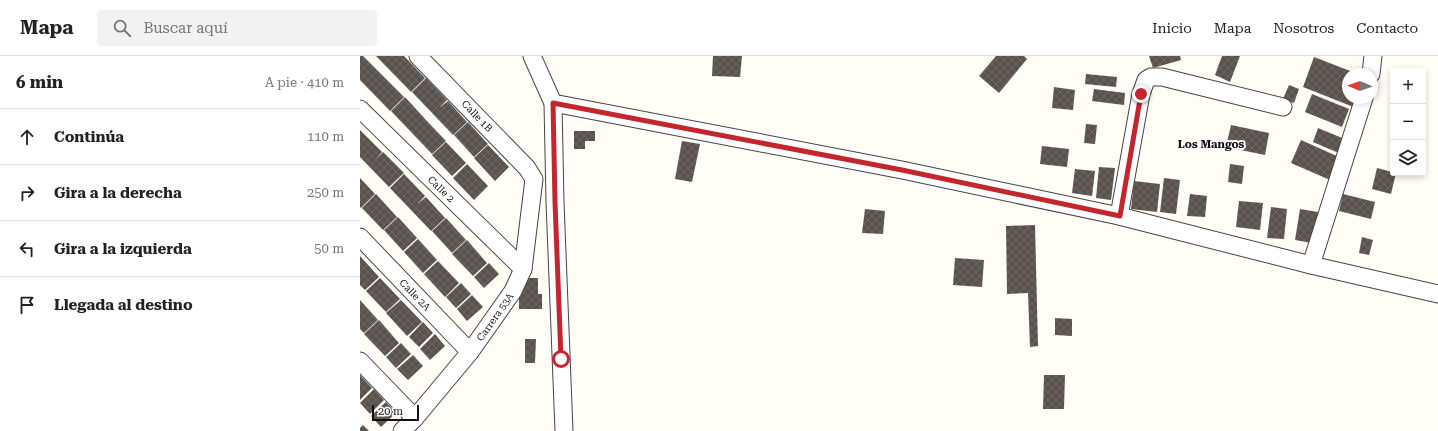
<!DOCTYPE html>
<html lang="es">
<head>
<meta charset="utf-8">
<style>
  :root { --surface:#fff; --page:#f2f2f2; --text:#222; --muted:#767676; --line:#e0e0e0 }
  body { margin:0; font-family:"Roboto Serif",serif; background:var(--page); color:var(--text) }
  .controls { position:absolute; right:12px; top:12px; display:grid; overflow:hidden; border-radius:4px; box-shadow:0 2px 6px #0003 }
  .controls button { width:36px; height:36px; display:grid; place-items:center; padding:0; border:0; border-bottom:1px solid var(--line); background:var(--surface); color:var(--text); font:20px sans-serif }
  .compass { position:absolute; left:982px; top:12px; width:36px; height:36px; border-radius:50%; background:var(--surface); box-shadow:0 2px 6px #0003; rotate:272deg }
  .scale { position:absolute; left:12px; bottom:10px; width:47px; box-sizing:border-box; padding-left:4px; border:2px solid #111; border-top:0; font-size:11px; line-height:14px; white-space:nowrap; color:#111; -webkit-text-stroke:3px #fff; paint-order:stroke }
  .stop { position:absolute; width:12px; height:12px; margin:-9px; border:3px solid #c4262e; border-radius:50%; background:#fff }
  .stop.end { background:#c4262e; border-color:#fff; box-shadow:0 1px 4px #0008 }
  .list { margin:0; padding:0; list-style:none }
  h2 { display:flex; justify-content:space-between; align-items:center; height:52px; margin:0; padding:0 16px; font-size:17px }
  h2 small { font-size:13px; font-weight:400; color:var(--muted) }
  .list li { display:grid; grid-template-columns:26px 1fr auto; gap:12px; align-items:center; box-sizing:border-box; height:56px; padding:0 16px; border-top:1px solid var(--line) }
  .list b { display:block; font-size:15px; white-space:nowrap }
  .list em { font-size:13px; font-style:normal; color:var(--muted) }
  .icon { flex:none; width:22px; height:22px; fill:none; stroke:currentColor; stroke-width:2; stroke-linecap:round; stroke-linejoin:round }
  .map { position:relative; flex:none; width:1078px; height:375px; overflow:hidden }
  header { display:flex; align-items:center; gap:24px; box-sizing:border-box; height:56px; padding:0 20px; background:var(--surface); border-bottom:1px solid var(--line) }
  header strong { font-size:19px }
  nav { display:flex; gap:22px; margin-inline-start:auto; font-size:14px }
  .search { width:280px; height:36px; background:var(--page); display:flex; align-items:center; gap:10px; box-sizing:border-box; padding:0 14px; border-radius:4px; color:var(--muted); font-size:15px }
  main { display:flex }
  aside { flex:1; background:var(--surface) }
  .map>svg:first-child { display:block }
  .building { fill:url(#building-cross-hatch) }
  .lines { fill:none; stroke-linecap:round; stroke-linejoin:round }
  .street-casing { stroke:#444; stroke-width:19 }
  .street { stroke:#fff; stroke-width:17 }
  .route { stroke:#c4262e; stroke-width:5 }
  .labels { text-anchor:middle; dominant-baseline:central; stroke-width:4; stroke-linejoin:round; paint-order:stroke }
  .street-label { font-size:10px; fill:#111; stroke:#fff }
  .neighbourhood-label { font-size:11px; font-weight:bold; fill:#111; stroke:#fff }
</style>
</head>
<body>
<header>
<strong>Mapa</strong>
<div class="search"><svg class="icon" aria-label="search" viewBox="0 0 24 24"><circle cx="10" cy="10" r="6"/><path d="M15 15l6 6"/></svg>Buscar aquí</div>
<nav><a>Inicio</a><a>Mapa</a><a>Nosotros</a><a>Contacto</a></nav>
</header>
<main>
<aside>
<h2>6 min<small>A pie · 410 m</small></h2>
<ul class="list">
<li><svg class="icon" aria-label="ahead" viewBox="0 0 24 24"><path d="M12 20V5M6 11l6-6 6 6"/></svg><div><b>Continúa</b></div><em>110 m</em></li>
<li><svg class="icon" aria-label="right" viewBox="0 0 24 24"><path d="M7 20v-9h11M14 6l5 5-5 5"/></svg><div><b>Gira a la derecha</b></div><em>250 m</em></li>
<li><svg class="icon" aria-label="left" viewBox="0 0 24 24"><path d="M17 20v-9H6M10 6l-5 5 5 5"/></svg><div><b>Gira a la izquierda</b></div><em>50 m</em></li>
<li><svg class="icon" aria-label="arrive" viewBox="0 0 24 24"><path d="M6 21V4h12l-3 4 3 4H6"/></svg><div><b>Llegada al destino</b></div></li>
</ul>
</aside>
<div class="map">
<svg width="1078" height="375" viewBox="0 0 1078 375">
  <defs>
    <pattern id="building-cross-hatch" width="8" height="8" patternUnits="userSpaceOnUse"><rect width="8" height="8" fill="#5a524d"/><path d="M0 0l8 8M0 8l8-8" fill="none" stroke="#6d6662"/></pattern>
  </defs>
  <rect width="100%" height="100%" fill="#fffdf5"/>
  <g class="building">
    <polygon points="0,0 3,0 44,41 30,55 0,24"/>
    <polygon points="16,0 44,0 65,22 51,36"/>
    <polygon points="353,0 382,0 380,21 352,20"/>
    <polygon points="636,0 664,0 667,3 639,37 619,20"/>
    <polygon points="789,0 820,0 821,4 793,12"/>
    <polygon points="862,0 880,0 870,26 855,19"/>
    <polygon points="954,1 998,18 988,18 988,42 1000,42 996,52 943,31"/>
    <polygon points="726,18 757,21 756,31 725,28"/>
    <polygon points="66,22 87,44 79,52 88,45 107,66 93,79 52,36"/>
    <polygon points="929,29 939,33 934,47 923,43"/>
    <polygon points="694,31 715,34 713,54 692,52"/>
    <polygon points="734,33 765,37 764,49 732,45"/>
    <polygon points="952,38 989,53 982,71 945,56"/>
    <polygon points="45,41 66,64 58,72 66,64 86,85 72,98 31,55"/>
    <polygon points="108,66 128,88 114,101 94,79"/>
    <polygon points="726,68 737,69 735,88 724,87"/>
    <polygon points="871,69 909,77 905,99 866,91"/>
    <polygon points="958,72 987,84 981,98 953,86"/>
    <polygon points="0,74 22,96 16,103 23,96 44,117 29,131 0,101"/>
    <polygon points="214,75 235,75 235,85 225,85 225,93 214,93"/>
    <polygon points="941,84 979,101 970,124 931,107"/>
    <polygon points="322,85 340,88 332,126 315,123"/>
    <polygon points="86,86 106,107 92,120 72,99"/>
    <polygon points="128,89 149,111 135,125 114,102"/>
    <polygon points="682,90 709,93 707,111 680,108"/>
    <polygon points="107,108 128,130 114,144 93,122"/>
    <polygon points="870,108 884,110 882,128 868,126"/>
    <polygon points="739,111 755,112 751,144 736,142"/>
    <polygon points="1017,112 1036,117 1031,138 1012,133"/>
    <polygon points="715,113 735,115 732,140 712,137"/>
    <polygon points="44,118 65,140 57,148 66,141 85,162 71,175 30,132"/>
    <polygon points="0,122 15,138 1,152 0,151"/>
    <polygon points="804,122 820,124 816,158 800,156"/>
    <polygon points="774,125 800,128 797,156 771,153"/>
    <polygon points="16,138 37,161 23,174 2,152"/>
    <polygon points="830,138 847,140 845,161 827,160"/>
    <polygon points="983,138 1015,146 1011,163 979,155"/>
    <polygon points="879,145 903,147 900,174 876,171"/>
    <polygon points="911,151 927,153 924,183 907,182"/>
    <polygon points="505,153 525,155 523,178 502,177"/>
    <polygon points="940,153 958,156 952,187 935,184"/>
    <polygon points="38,161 57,182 43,195 24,174"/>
    <polygon points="86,162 106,184 92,197 72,175"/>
    <polygon points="675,169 678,290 670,291 668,237 647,238 646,170"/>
    <polygon points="1002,181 1013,184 1009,199 999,197"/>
    <polygon points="58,183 77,204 63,217 44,196"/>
    <polygon points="107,184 127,207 113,220 92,198"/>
    <polygon points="0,200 19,221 5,234 0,229"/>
    <polygon points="595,202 624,204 622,231 593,229"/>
    <polygon points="78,205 99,227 85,241 64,218"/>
    <polygon points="129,207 139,218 124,232 114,221"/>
    <polygon points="20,222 40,243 26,256 6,235"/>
    <polygon points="163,222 178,222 178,238 182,238 182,253 159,253 159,238 162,238"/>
    <polygon points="101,227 111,238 96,252 86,241"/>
    <polygon points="112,239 123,251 107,265 97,253"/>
    <polygon points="0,244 18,264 4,277 0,273"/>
    <polygon points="41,244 62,266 47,280 26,257"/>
    <polygon points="695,262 712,263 712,280 695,279"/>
    <polygon points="19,264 39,287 25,300 4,278"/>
    <polygon points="63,266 73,277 59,291 49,281"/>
    <polygon points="75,278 85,290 70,304 60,293"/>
    <polygon points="165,283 176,283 175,307 165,307"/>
    <polygon points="41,287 51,298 36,312 26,301"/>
    <polygon points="53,299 63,310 48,324 37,313"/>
    <polygon points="0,319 12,332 0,344"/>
    <polygon points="684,319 705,319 704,353 683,353"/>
    <polygon points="14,333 24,344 10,358 0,347"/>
    <polygon points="26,346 36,357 21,371 11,360"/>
    <polygon points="3,369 9,375 0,375 0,372"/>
  </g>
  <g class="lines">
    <defs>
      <g id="street">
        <polyline points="172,0 193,47 195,146 204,375"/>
        <polyline points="1011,18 1013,0"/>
        <polyline points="193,47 542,114 759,160 951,209 1078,238"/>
        <polyline points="0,53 163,213"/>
        <polyline points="759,160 781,38 786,24 791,21 802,21 923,51"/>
        <polyline points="0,181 110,296"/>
        <polyline points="951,209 1004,42"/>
        <polyline points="0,305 55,362"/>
        <polyline points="42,375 55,362 110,296 153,235 163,213 174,123 167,112 58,0"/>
      </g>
    </defs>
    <use href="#street" class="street-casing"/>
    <use href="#street" class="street"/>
  </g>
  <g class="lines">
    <polyline class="route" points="201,303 195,146 193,47 542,114 760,160 781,38"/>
  </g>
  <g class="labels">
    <g class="street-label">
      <text transform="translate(117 60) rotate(46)">Calle 1B</text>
      <text transform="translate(81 133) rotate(44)">Calle 2</text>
      <text transform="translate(55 239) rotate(46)">Calle 2A</text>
      <text transform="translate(135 261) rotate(-55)">Carrera 53A</text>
    </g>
    <g class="neighbourhood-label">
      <text x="851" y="88">Los Mangos</text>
    </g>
  </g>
</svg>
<div class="controls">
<button>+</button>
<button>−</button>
<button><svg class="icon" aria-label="layers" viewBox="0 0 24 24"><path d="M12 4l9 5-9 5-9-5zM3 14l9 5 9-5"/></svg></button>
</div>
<svg class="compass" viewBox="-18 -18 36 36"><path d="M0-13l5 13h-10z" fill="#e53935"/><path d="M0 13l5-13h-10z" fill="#767676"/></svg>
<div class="scale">20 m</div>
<div class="stop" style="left:201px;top:303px"></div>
<div class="stop end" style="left:781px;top:38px"></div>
</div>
</main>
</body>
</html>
